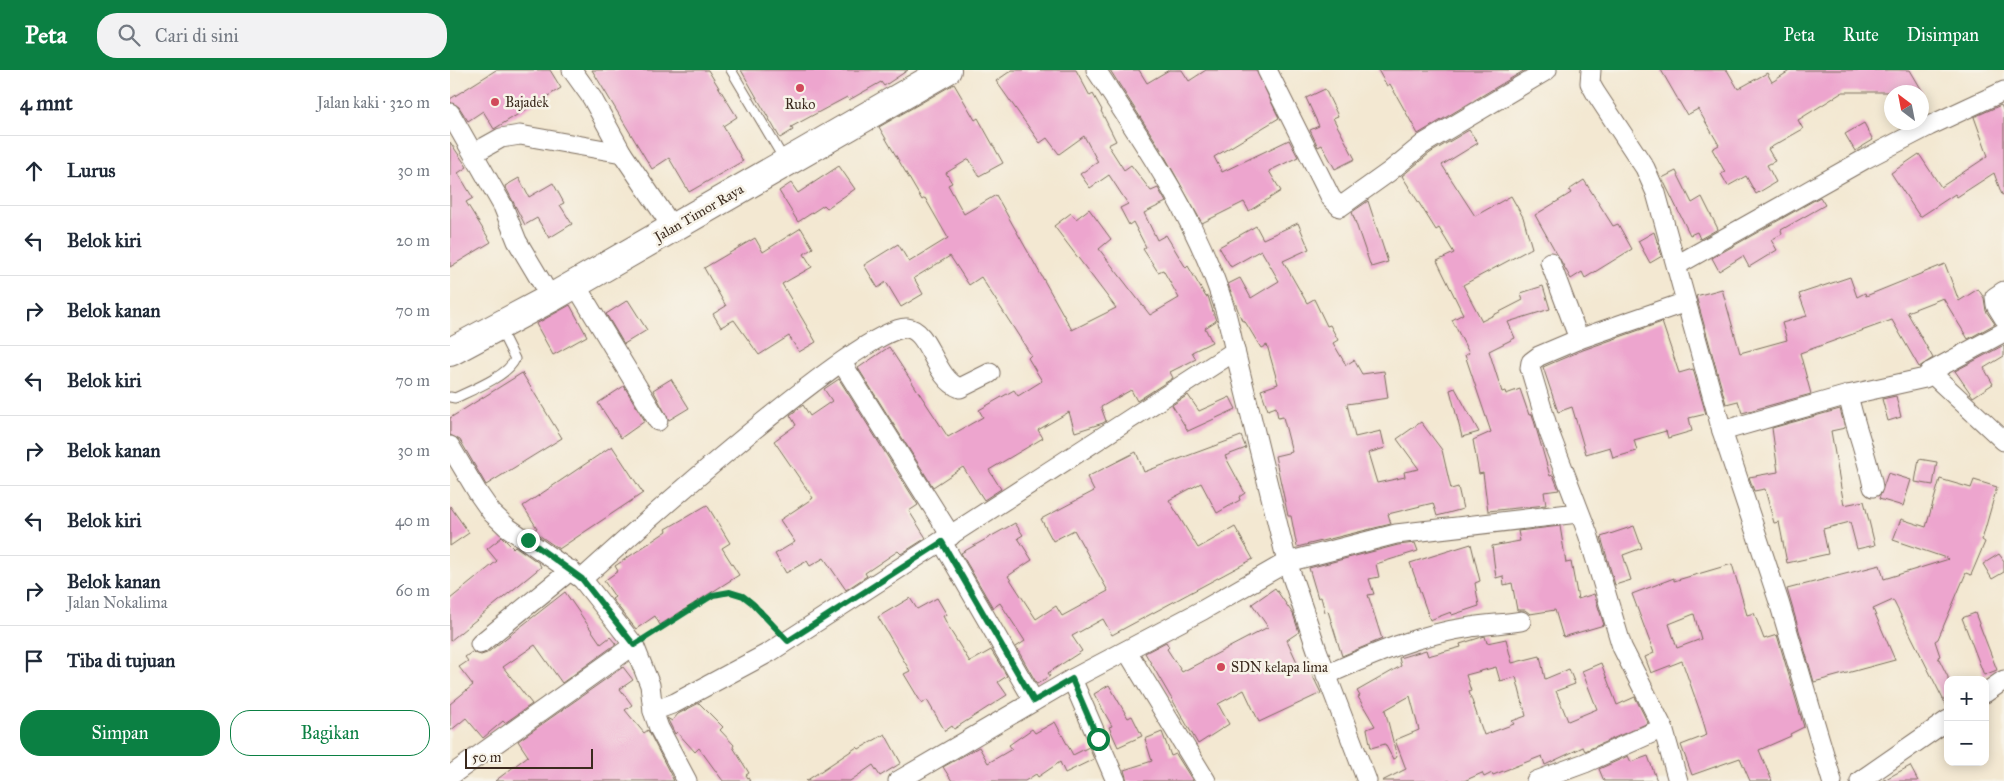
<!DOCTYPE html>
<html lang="id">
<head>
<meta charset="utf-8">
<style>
  :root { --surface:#fff; --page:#f2f2f3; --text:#1f2937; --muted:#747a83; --line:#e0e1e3; --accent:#0b8043 }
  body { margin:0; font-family:"IM FELL Great Primer",serif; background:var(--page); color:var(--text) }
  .controls { position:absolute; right:15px; bottom:15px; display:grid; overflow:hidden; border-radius:10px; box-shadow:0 2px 12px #0003 }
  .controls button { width:45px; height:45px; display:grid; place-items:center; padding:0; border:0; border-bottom:1px solid var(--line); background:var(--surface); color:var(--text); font:25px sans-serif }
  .compass { position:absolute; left:1434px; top:15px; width:45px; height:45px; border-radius:50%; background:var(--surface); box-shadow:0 2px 12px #0003; rotate:328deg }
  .scale { position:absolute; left:15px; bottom:12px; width:128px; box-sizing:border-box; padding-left:5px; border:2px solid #3b2a1e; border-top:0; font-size:14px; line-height:18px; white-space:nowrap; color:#3b2a1e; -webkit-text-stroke:4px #f7f3e8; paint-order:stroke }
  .stop { position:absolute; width:15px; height:15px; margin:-11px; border:4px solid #0b8043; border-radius:50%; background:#fff }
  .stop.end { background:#0b8043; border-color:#fff; box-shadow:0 1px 5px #0008 }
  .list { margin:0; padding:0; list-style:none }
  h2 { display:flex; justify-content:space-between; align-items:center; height:65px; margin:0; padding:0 20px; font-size:21px }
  h2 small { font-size:16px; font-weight:400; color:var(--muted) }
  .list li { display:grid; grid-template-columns:32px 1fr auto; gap:15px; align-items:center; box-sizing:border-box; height:70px; padding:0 20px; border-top:1px solid var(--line) }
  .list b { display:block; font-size:19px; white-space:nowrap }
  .list p { margin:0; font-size:16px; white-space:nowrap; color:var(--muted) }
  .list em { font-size:16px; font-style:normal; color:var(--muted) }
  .actions { display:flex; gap:10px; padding:15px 20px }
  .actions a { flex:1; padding:11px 0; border:1px solid var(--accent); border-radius:20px; text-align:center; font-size:18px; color:var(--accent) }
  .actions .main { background:var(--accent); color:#fff }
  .icon { flex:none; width:28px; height:28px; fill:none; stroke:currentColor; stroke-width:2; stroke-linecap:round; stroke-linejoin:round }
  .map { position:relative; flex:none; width:1554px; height:711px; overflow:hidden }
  header { display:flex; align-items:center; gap:30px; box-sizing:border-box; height:70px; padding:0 25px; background:var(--accent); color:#fff }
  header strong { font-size:24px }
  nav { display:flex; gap:28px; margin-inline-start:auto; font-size:18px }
  .search { width:350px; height:45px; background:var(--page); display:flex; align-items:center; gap:12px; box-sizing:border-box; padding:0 18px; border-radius:20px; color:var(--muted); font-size:19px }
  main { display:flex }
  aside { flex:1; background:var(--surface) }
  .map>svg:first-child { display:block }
  .building { fill:#eda5ce; fill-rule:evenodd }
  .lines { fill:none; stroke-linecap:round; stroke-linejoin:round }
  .lane-casing { stroke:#7b6c5d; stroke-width:11 }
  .street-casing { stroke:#7b6c5d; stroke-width:21 }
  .highway-casing { stroke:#7b6c5d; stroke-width:30 }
  .path { stroke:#7b6c5d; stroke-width:3; stroke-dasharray:4 4; stroke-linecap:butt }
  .lane { stroke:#fff; stroke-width:9 }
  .street { stroke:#fff; stroke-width:19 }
  .highway { stroke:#fff; stroke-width:28 }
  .route { stroke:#0b8043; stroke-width:6 }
  .poi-dot { fill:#d1495b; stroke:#f7f3e8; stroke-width:2 }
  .labels { text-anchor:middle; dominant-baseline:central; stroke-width:5; stroke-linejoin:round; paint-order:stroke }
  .poi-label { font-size:14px; fill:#3b2a1e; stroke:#f7f3e8; text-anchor:start }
  .street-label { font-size:14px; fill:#3b2a1e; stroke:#f7f3e8 }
</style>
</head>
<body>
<header>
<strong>Peta</strong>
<div class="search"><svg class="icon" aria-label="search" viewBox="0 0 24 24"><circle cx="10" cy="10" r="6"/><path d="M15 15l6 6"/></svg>Cari di sini</div>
<nav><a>Peta</a><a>Rute</a><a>Disimpan</a></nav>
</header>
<main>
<aside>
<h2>4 mnt<small>Jalan kaki · 320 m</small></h2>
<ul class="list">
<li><svg class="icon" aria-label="ahead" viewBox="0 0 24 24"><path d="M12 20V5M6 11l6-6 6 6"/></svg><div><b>Lurus</b></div><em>30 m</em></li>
<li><svg class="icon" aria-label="left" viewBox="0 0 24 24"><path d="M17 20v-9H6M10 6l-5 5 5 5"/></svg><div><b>Belok kiri</b></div><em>20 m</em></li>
<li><svg class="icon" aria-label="right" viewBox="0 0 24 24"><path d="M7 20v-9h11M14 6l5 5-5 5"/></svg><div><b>Belok kanan</b></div><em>70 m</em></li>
<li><svg class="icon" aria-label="left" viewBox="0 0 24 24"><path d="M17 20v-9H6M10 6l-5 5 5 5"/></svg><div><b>Belok kiri</b></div><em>70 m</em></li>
<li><svg class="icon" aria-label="right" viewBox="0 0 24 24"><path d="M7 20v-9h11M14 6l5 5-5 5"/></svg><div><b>Belok kanan</b></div><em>30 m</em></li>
<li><svg class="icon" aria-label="left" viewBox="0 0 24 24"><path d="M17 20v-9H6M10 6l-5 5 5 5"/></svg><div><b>Belok kiri</b></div><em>40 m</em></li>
<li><svg class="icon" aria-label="right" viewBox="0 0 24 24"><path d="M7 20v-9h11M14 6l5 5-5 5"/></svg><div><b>Belok kanan</b><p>Jalan Nokalima</p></div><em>60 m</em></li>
<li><svg class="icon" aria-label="arrive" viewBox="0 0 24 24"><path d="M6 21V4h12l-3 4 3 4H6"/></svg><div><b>Tiba di tujuan</b></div></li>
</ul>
<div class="actions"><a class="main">Simpan</a><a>Bagikan</a></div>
</aside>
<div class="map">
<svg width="1554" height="711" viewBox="0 0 1554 711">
  <rect width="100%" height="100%" fill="#f7f3e8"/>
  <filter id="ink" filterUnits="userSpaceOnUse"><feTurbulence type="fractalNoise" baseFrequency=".02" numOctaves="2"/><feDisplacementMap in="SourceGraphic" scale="10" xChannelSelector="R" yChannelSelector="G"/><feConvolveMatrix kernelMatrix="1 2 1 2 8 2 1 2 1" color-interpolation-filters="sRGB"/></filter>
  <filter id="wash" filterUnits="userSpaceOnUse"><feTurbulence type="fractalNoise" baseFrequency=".0096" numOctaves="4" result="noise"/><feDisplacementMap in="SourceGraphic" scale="20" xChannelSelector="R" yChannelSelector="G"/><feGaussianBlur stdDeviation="1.12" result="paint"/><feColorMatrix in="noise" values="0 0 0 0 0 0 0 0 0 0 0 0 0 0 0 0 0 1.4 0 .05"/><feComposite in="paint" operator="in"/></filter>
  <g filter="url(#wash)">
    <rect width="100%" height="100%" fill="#f3e8d2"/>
    <g id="blocks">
      <g class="building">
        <polygon points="46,0 100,0 111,18 44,59 33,41 18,51 9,37 0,32 0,29"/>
        <polygon points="142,0 258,0 287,47 273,56 293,91 239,122 219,88 202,99"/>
        <polygon points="291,0 458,0 434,16 431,12 399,30 397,27 341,57 343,60 330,68"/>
        <polygon points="562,0 626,0 640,26 643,24 652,40 651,41 666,71 658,75 674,100 681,95 701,121 708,118 716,132 694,143 707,170 716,165 736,198 738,196 756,227 758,226 766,251 755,258 762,272 742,282 746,289 720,302 723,308 687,331 681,320 651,337 656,351 653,353 625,362 619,342 588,360 593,368 539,400 551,419 534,430 513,397 483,417 408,298 439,277 498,367 533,347 529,340 564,320 568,326 592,311 578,288 581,285 531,207 519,215 500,186 464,208 473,224 451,237 436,212 428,218 414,195 448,174 459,192 498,168 475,128 472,130 429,57 504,14 525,50 528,48 553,93 529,106 519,89 496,103 502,113 498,115 514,144 546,125 622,260 666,238 604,156 621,143 626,149 639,139 661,169 649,179 700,245 729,228 713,200 708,202 693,179 696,177 683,152 679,155 670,138 678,134 659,105 640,118 630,104 648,92 634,66 609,84 597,68 590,73 546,11"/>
        <polygon points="660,0 689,0 697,13 719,0 732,0 739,11 756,0 806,0 829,48 764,87 772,102 839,70 848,87 819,101 831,121 799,141 794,132 752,153 710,78"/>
        <polygon points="928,0 1075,0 968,64 940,14 937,16"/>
        <polygon points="1211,0 1277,0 1288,19 1317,3 1322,12 1341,0 1460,0 1473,22 1393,22 1348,50 1353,59 1318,79 1325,91 1317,95 1326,112 1306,124 1296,106 1278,116 1271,104 1275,102 1262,79 1269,75 1248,39 1237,45"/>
        <polygon points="875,19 888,46 883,48 905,89 885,99 872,75 868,77 860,60 869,56 856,28"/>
        <polygon points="1551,35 1554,42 1554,124 1552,125 1544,103 1507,127 1505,124 1470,147 1441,103 1469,84 1491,117 1538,86 1524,47"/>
        <polygon points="1414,53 1423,70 1405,81 1395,64"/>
        <polygon points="1019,60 1028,73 992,95 1025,146 1061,126 1073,147 1082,178 1013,215 1032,251 1073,230 1071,223 1093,216 1100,239 1058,252 1065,268 1039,281 1052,322 1055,321 1056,324 1070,319 1079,345 1082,344 1100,406 1103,405 1109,420 1094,422 1096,435 1038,441 1033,403 1029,404 1023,370 1041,362 1015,285 1019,283 1002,250 1013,244 987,191 1004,183 989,158 986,160 952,106 980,83"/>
        <polygon points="0,72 17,97 8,103 23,128 16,132 41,172 0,197"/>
        <polygon points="389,96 405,119 377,138 374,135 348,152 329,121 341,113 348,123"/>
        <polygon points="1226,101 1242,133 1252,127 1268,159 1250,169 1247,162 1240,165 1212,108"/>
        <polygon points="69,108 79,127 103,113 114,133 110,135 122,154 99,168 87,148 75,155 55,116"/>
        <polygon points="1134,110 1163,156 1168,154 1182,179 1135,208 1132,202 1121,209 1085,145 1121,123 1119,120"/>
        <polygon points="1370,127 1375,135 1331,160 1332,164 1321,170 1327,180 1299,197 1293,186 1269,201 1262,188"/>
        <polygon points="918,131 938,192 921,197 902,142"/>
        <polygon points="848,153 859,179 833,191 857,233 864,229 877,256 880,255 888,270 883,273 896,295 904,290 912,304 934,301 938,328 897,334 905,367 931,361 935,378 918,383 927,413 955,407 954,402 969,399 947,369 971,352 992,380 1001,419 1008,417 1013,439 987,446 983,433 938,444 941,454 847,477 841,446 838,446 825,386 842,382 833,347 828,348 826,337 818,340 811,320 828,314 817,275 811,278 794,250 792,251 778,214 790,208 801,228 829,211 811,180 781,197 769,177 806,156 813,169"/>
        <polygon points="351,158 363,178 354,184 362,197 332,214 366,272 349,282 339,266 309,285 284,250 271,257 263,244 276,236 254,198 305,168 313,182"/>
        <polygon points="1204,162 1212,186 1200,193 1188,171"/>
        <polygon points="1495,194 1509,231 1528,219 1534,228 1536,241 1545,254 1518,269 1493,228 1457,242 1483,288 1469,297 1442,250 1350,283 1361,324 1292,343 1288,331 1276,334 1246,226 1272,219 1290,283 1337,270 1332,253 1357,246 1349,224 1400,207 1407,227 1415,223 1416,226"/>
        <polygon points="178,230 197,260 174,274 156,244"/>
        <polygon points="120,235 137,266 103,285 86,254"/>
        <polygon points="1212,252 1229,303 1243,299 1256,344 1239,348 1242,361 1218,368 1216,361 1184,370 1187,381 1163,388 1160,377 1136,384 1122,337 1108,342 1093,297 1133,280"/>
        <polygon points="1554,275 1554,286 1534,298 1543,314 1523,327 1505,301"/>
        <polygon points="72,303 112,368 36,415 10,370 0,365 0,348"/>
        <polygon points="221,309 239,338 219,350 203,320"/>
        <polygon points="389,309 468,435 459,441 476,468 451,484 448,481 415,503 417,506 396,520 374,488 360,496 357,491 336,503 325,484 345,472 330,450 363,428 324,371 346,355 340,345 353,335 360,346 382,331 374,319"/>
        <polygon points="174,316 195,351 171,368 148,333"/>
        <polygon points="1005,318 1029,362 1012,367 1000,320"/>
        <polygon points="738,325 749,341 780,327 786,339 738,361 722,335"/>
        <polygon points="1446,326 1451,347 1438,351 1432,329"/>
        <polygon points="1390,339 1395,358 1381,361 1394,435 1414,431 1425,475 1407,479 1400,452 1373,459 1378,484 1337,493 1329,452 1324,453 1315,419 1304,421 1299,407 1328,402 1322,358"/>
        <polygon points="791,366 796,378 775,386 795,423 789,427 790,430 767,443 751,413 719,430 748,478 785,457 803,489 662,565 653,549 622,566 632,581 598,603 600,606 587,614 566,577 575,571 550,533 543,538 511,483 565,453 573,465 568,468 582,490 558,506 586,549 606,536 612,546 658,521 624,460 603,471 591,449 644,421 637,407 686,382 694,402"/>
        <polygon points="162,376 193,423 109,479 83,461 87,458 73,436"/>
        <polygon points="1469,389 1487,392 1483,415 1465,412"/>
        <polygon points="1438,403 1461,410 1453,436 1429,429"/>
        <polygon points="1490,409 1521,418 1524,410 1547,417 1532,470 1535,472 1521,505 1516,503 1488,569 1485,571 1490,586 1488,587 1498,607 1498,639 1443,530 1423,539 1445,590 1364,612 1337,519 1430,495 1434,509 1499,489 1443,470 1451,449 1476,457"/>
        <polygon points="257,435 280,473 272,478 289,505 210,555 205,546 186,559 162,529 165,527 154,511 168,501 165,496 217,461 216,459"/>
        <polygon points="0,436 19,463 0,476"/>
        <polygon points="1110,456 1116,493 1121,492 1128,529 1144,524 1154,555 1113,567 1105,540 1080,544 1075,540 1067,540 1062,513 1054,515 1053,506 1046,508 1042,476 1070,471 1068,461"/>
        <polygon points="1184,456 1192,478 1173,485 1181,510 1165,515 1151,467"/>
        <polygon points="52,467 63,478 65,476 89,493 91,497 0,571 0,529 47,491 37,479"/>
        <polygon points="965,473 968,481 926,494 929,507 919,509 924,524 918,525 932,569 892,586 878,541 875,542 871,527 868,528 859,498 948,475"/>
        <polygon points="1021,474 1030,511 1025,513 1029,536 1002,545 1001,542 980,550 960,493"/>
        <polygon points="1549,484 1554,491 1554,502 1542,509 1533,494"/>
        <path d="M1282 494 1297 545 1304 543 1314 569 1327 565 1354 657 1340 664 1341 666 1309 680 1322 711H1300L1290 688 1242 705 1231 675 1257 665 1252 647 1232 591 1201 603 1195 587 1204 583 1182 524 1224 508V511ZM1244 544 1251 569 1227 578 1219 554Z"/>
        <polygon points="825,518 843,544 849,562 837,570 851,601 859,598 871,623 809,652 794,620 768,634 779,654 748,674 695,583 716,572 719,577 717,579 732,602 818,557 802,534"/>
        <polygon points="115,522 151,574 160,567 166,574 112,613 85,575 53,597 82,634 55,653 53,651 33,668 16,648 0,661 0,634 23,615 9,597 18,591 15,587 22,582 31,585 37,583"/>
        <polygon points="460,528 467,539 487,528 497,545 493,546 500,560 520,592 541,580 557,606 548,612 557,625 504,659 502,656 495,661 477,630 472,634 454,604 460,601 428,547"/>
        <polygon points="1525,543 1547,600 1534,605 1512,548"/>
        <path d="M1035 566 1037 573 1056 569 1062 593 1090 586 1095 609 1119 599 1125 614 1106 621 1118 651 1147 639 1132 601 1151 593 1167 635 1185 627 1198 653 1135 681 1133 677 1095 695 1092 686 1043 705 1042 703 1034 707 1032 703 1014 711H932L956 699 945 670 969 660 960 626 935 640 947 687 943 689 935 674 921 678 917 659 925 656 908 627 910 626 907 621 951 596 949 588 976 580 978 586 1011 577 1010 574ZM1046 597 1050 611 1066 607 1076 646 1062 651 1064 654 1034 665 1019 622 1021 621 1016 605Z"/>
        <polygon points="173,597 183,610 170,619 182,635 175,640 194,663 198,660 224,711 45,711 78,686 68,671"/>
        <polygon points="659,615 678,648 682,646 692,666 668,677 659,657 662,656 644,624"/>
        <polygon points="249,633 273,657 270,660 284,675 283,677 299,703 296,705 300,711 273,711 249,678 245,682 227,662 225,664 217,648 222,651 228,644"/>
        <polygon points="605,652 623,685 639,677 644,689 615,703 610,692 588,707 586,704 575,711 502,711 493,697 529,677 538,693 562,679 559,675 582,659 585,663"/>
        <polygon points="712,662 721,686 726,684 743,711 677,711 674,700 702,691 695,669"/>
        <polygon points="435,664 451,693 430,706 423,695 400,711 356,711 407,677 409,679"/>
        <polygon points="1178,686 1181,692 1198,686 1207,711 1154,711 1149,699"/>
        <polygon points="1460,696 1468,711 1432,711"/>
      </g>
    </g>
  </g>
  <g filter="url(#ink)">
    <use href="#blocks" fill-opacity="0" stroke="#7b6c5d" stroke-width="1"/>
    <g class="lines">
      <defs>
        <g id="lane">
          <polyline points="281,0 335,91"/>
          <path d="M0 327 5 328C22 320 58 306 65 289L50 259"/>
        </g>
        <g id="street">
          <polyline points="122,0 142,28 172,83"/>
          <polyline points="817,0 881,128 890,137 939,102 973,74 1097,0"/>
          <polyline points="1141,0 1140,13 1145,22 1195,98 1206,123 1272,361 1329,532 1382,711"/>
          <polyline points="0,43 53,136 67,171 101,228"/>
          <polyline points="24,83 51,68 70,65 172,83 223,158"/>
          <polyline points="1100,192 1129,269"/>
          <polyline points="1227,195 1415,89 1479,56 1554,21"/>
          <polyline points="125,214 208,351"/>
          <polyline points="1554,221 1545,227 1546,235 1554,248"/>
          <polyline points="785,281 837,492 867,580 917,711"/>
          <polyline points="392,293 501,466"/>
          <polyline points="1480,302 1554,262"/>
          <path d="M1398 325C1405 357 1417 385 1423 417"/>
          <polyline points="1272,361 1398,325 1475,308 1480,302 1554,371"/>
          <polyline points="0,376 28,423 42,443 57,457 132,509 184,575 200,615 203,641 209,658 237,711"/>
          <polyline points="492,472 584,631"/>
          <path d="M132 509C175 470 414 254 457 258 480 260 484 309 510 318L540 303"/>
          <polyline points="30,574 121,500"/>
          <polyline points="677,581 756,711"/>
          <path d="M876 605C923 584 970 564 1021 557 1038 554 1054 554 1071 551"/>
          <polyline points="622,609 666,711"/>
          <polyline points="1535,623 1554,610"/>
          <path d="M203 641 225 633 320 582 785 281C781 265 778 248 773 233 746 148 694 73 646 0"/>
          <polyline points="0,706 184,575"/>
          <polyline points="448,711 622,609 753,540 837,492 946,464 1128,443"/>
          <polyline points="1086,711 1135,693 1213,658"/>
          <polyline points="1228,711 1213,658 1172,577 1138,464 1099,362 1080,298 1081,292 1089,286 1129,269 1236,232"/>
          <polyline points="1410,711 1498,650"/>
        </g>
        <polyline id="highway" points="0,282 101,228 497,0"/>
      </defs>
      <use href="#lane" class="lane-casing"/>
      <use href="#street" class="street-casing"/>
      <use href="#highway" class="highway-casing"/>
      <path class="path" d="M198 566C220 552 267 512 293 526 306 533 316 547 326 558"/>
      <use href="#lane" class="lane"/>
      <use href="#street" class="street"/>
      <use href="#highway" class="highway"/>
    </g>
  </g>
  <g class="lines" filter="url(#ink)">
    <polyline class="route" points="78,470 132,509 184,575 263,525 280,522 293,526 302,533 338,571 492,472 584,631 622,609 648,669"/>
  </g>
  <g class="poi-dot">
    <circle cx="350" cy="18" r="5"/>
    <circle cx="45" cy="32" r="5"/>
    <circle cx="771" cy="597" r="5"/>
  </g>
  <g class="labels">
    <g class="poi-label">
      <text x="55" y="32">Bajadek</text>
      <text x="350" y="34" text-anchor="middle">Ruko</text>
      <text x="781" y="597">SDN kelapa lima</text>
    </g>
    <g class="street-label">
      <text transform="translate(249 143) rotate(-30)">Jalan Timor Raya</text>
    </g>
  </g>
</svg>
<div class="controls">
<button>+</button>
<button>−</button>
</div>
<svg class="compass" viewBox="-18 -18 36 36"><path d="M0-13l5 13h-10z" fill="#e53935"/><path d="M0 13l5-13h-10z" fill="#747a83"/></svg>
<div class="scale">50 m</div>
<div class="stop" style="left:648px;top:669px"></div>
<div class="stop end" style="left:78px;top:470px"></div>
</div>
</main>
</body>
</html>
